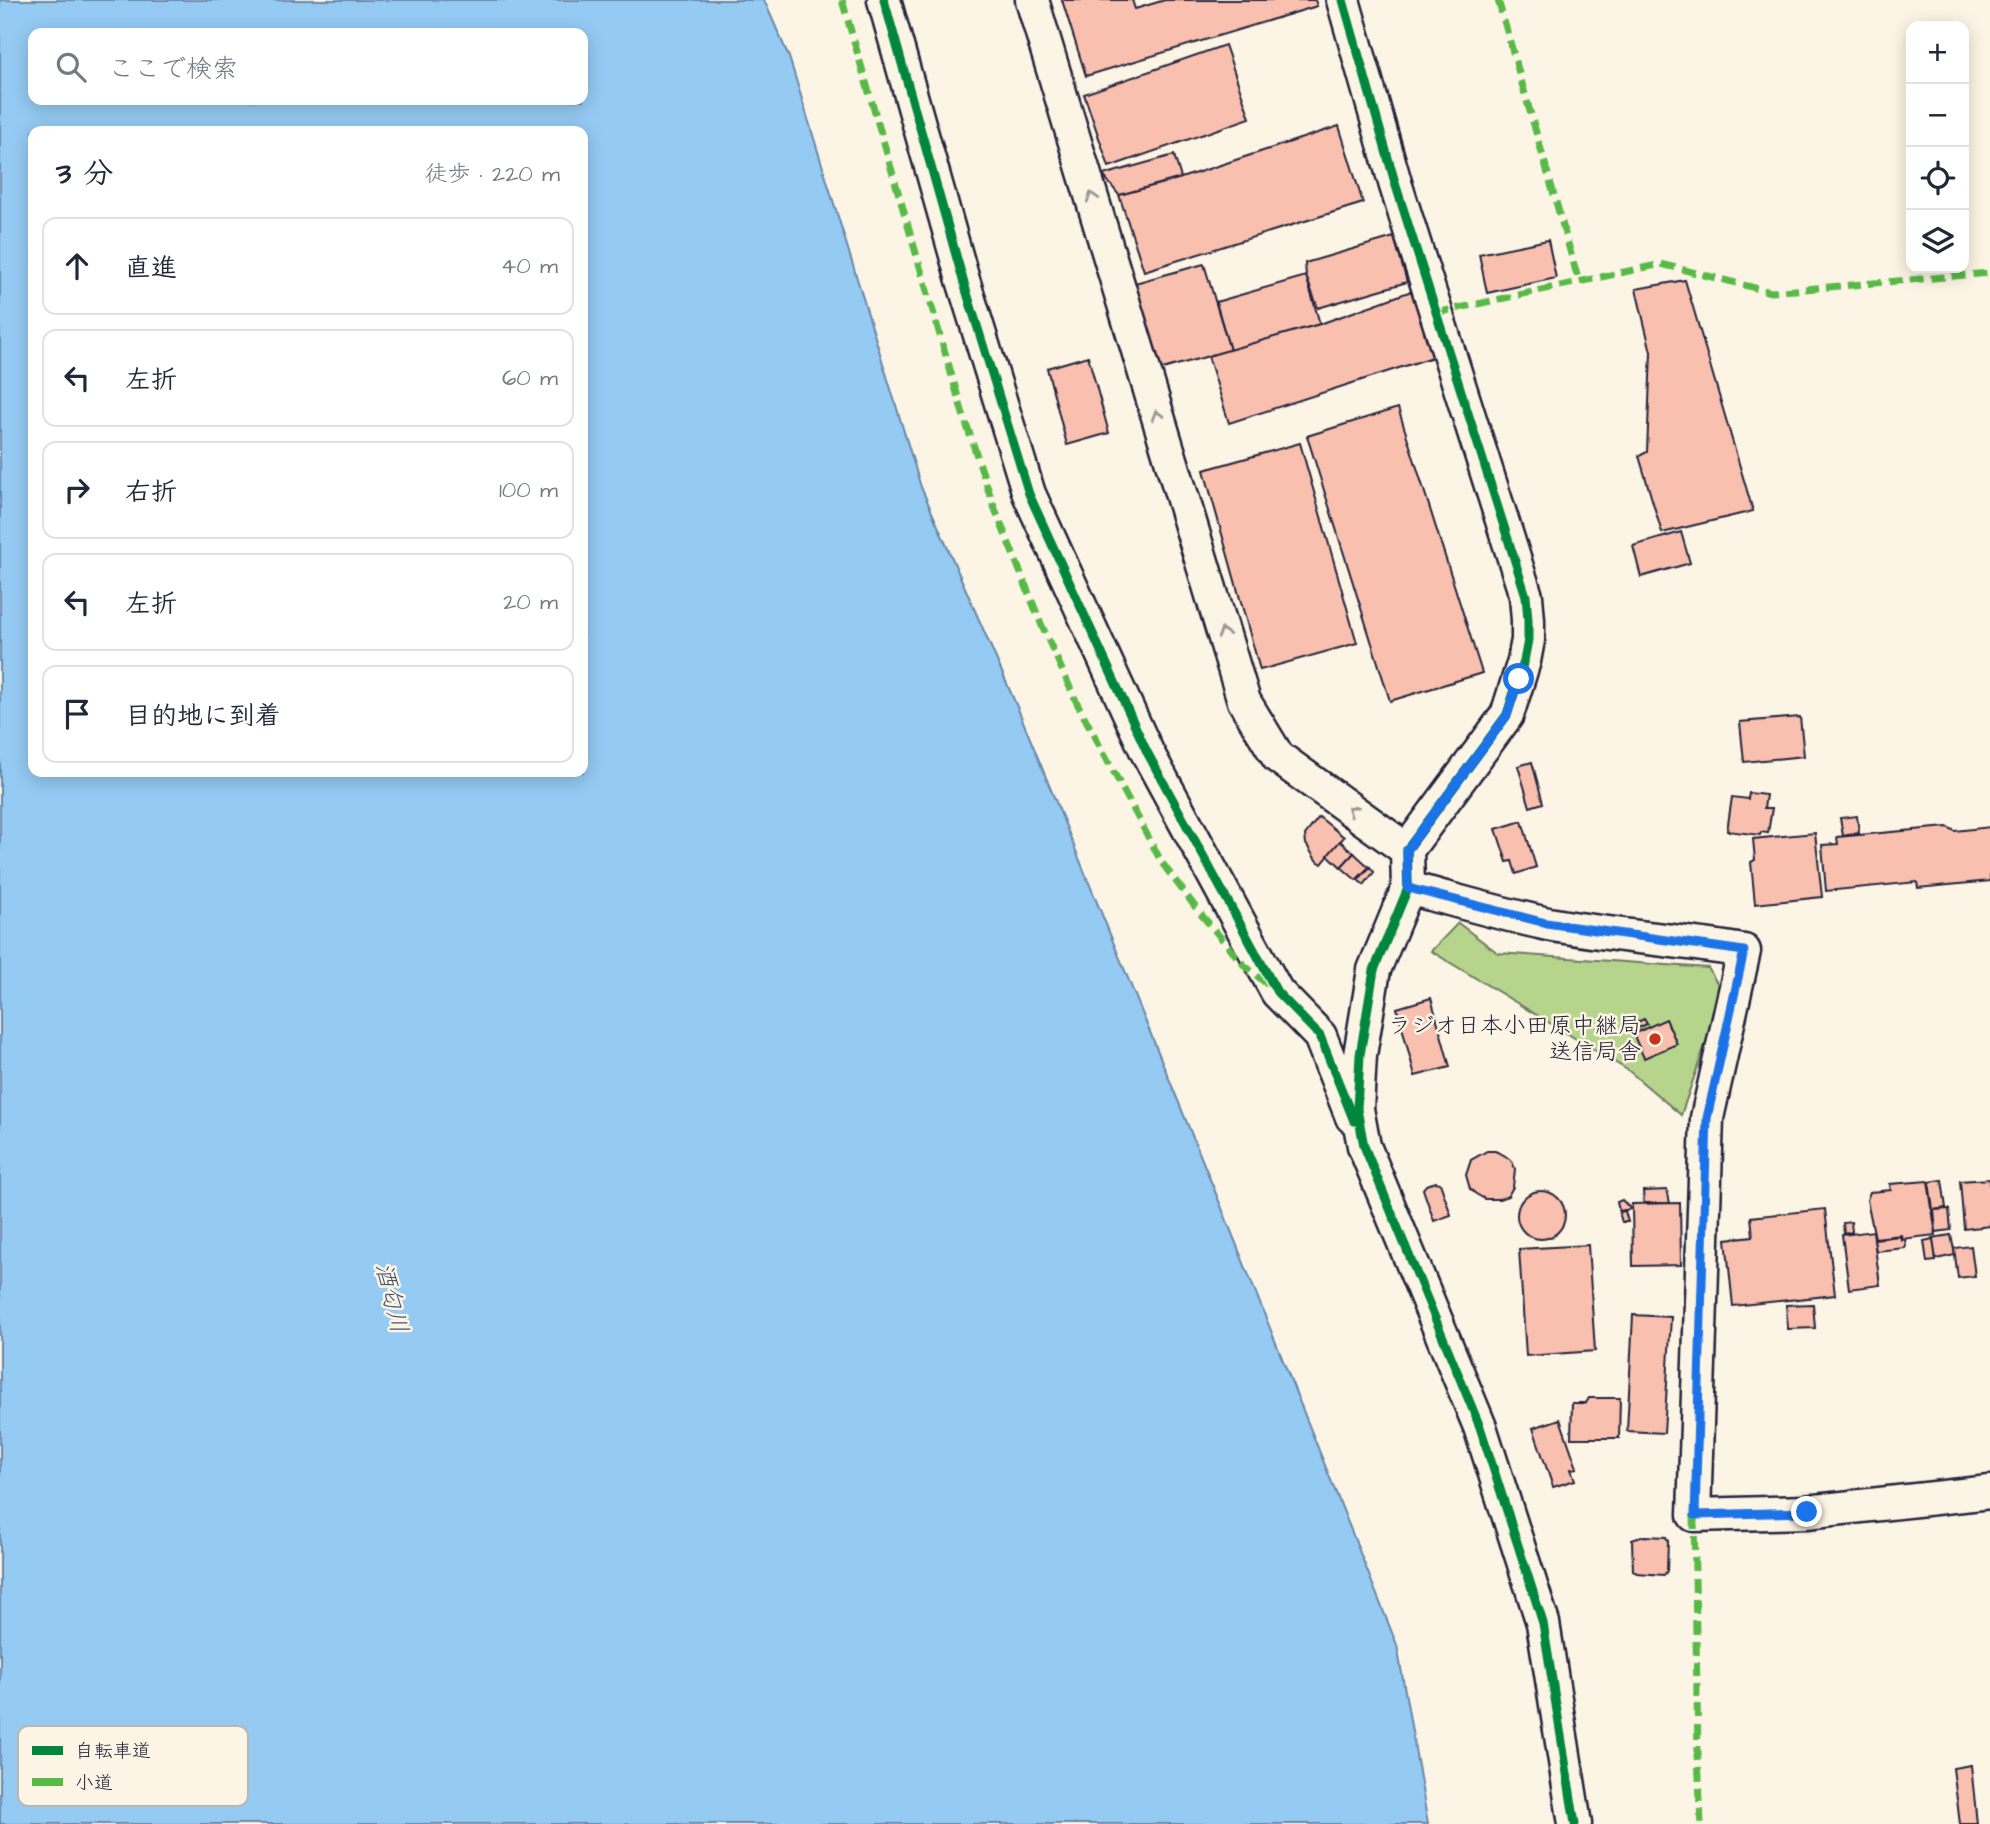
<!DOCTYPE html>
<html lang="ja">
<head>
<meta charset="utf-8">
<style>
  :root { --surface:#fff; --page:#f6f6f7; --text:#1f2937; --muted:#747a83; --line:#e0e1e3 }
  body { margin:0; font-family:"Architects Daughter","Klee One",sans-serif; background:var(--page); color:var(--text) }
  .controls { position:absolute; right:21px; top:21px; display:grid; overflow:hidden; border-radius:14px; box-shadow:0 4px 18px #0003 }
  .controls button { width:63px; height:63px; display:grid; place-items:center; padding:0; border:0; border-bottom:2px solid var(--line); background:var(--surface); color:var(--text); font:35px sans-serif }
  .stop { position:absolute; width:21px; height:21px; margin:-16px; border:5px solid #1a73e8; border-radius:50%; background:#fff }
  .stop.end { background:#1a73e8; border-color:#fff; box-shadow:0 2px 7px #0008 }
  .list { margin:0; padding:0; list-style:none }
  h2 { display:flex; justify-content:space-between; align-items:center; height:91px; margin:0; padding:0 28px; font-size:30px }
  h2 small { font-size:23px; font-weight:400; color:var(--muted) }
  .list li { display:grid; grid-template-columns:46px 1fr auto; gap:21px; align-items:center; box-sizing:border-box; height:98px; margin:0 14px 14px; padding:0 14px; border:2px solid var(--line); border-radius:14px }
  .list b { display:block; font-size:26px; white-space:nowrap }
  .list em { font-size:23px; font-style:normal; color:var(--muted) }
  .icon { flex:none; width:38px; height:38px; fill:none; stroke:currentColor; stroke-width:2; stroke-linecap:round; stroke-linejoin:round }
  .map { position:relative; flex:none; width:1990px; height:1824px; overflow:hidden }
  .search { position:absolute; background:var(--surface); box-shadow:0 4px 18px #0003; left:28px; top:28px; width:560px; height:77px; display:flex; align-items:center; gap:18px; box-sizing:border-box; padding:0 24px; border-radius:14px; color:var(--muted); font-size:26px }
  .panel { position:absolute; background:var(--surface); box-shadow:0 4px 18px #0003; left:28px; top:126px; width:560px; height:651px; border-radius:14px }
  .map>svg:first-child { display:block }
  .green { fill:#b7d48d; stroke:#6c7b64; stroke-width:2 }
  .water { fill:#95caf3; stroke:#6787a9; stroke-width:2; fill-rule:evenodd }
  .building { fill:#f9c0af; stroke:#22223b; stroke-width:2 }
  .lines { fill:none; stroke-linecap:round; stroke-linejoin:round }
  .street-casing { stroke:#22223b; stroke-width:37 }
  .street { stroke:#fcf5e5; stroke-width:32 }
  .quiet { stroke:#58b947; stroke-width:7; stroke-dasharray:14 7; stroke-linecap:butt }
  .cycleway-casing { stroke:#fcf5e5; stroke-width:13 }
  .cycleway { stroke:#00873e; stroke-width:9 }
  .oneway { stroke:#9a9698 }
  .route { stroke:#1a73e8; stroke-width:9 }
  .poi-dot { fill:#c8321e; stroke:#fcf5e5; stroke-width:2.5 }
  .labels { text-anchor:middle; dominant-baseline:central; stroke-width:5; stroke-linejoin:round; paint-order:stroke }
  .poi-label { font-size:23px; fill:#22223b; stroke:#fcf5e5; text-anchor:end }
  .water-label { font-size:24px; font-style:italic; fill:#445472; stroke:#fcf5e5 }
  .key { fill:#fcf5e5; stroke:#bbb6b2; stroke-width:2 }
  .key-label { font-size:19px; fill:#22223b }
</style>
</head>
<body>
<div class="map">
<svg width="1990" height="1824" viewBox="0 0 1990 1824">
  <rect width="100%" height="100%" fill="#fcf5e5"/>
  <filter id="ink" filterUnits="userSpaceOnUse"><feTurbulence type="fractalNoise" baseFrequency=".0143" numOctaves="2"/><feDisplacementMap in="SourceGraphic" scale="14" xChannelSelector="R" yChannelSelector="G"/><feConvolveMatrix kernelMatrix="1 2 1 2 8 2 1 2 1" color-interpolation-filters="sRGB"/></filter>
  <g filter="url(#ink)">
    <polygon class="green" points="1458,923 1498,953 1708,968 1723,993 1681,1115 1629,1071 1431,951"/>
    <path class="water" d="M0 0H764L789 57 921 487 1018 709 1221 1206 1397 1645 1428 1824H0ZM33 33H583V100H33ZM33 131H583V772H33Z"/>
    <g class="building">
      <polygon points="1062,0 1132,0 1135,9 1165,0 1315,0 1317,6 1086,76"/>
      <polygon points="1225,45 1250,118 1109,167 1084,94"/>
      <polygon points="1339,126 1363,203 1144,271 1119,195 1181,178"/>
      <polygon points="1174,155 1181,178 1119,195 1103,175"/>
      <polygon points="1394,237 1407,282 1318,308 1306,276 1305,263"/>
      <polygon points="1548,240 1556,278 1487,293 1479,254"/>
      <polygon points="1204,264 1230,350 1159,370 1135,283"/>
      <polygon points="1306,276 1320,324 1230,350 1216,302"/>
      <polygon points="1685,280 1753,511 1662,533 1639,456 1647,452 1651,352 1636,289"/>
      <polygon points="1417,289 1439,355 1229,423 1208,356 1320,324"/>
      <polygon points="1088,356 1109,433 1067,445 1047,368"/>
      <polygon points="1398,408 1482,673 1390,701 1307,436"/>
      <polygon points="1300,443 1357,643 1260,670 1204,470"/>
      <polygon points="1681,532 1690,563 1641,577 1633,546"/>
      <polygon points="1800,717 1804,756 1744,762 1740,722"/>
      <polygon points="1532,762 1543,803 1530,807 1518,766"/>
      <polygon points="1749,793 1766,795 1764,808 1772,808 1768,833 1761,832 1760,835 1727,831 1732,797 1748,799"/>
      <polygon points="1857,816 1859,833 1843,836 1840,818"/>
      <polygon points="1319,817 1344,837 1322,864 1316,860 1306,844 1305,835"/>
      <polygon points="1522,821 1536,867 1516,874 1512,861 1507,862 1496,829"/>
      <polygon points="1947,827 1955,831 1990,827 1990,881 1918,888 1917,882 1826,891 1822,845 1838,844 1837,837"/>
      <polygon points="1815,833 1822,897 1755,904 1751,862 1755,860 1753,839"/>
      <polygon points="1340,841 1354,853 1341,867 1328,855"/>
      <polygon points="1354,853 1369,867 1356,880 1341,867"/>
      <polygon points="1370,867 1374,872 1364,885 1358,880"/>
      <polygon points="1431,998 1450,1067 1415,1076 1397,1008"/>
      <polygon points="1644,1019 1647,1024 1635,1029 1633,1024"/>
      <polygon points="1666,1019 1677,1044 1644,1058 1633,1034"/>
      <polygon points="1487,1151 1495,1151 1504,1155 1512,1161 1515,1169 1513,1187 1508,1196 1499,1199 1485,1199 1476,1194 1470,1189 1466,1175 1471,1160"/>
      <polygon points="1990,1179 1990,1226 1964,1229 1960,1181"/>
      <polygon points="1942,1180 1946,1208 1933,1210 1929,1182"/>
      <polygon points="1928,1181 1936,1235 1902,1239 1901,1235 1875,1238 1867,1200 1870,1192 1891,1190 1890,1184"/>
      <polygon points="1436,1182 1440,1183 1451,1215 1434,1221 1423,1189 1426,1185"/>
      <polygon points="1667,1190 1670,1203 1644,1203 1643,1191"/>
      <circle cx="1541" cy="1215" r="24"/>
      <polygon points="1622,1200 1631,1209 1619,1211 1617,1202"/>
      <polygon points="1680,1203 1681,1265 1633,1266 1632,1204"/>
      <polygon points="1825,1209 1835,1295 1733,1306 1726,1239 1753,1236 1751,1217"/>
      <polygon points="1949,1209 1951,1230 1936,1232 1934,1210"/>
      <polygon points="1625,1211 1628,1222 1622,1222 1619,1212"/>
      <polygon points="1851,1222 1852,1232 1844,1234 1843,1223"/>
      <polygon points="1873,1231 1880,1285 1849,1289 1842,1235"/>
      <polygon points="1951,1235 1955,1255 1936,1259 1932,1238"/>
      <polygon points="1900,1236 1901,1240 1905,1239 1906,1246 1905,1248 1876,1251 1874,1239"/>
      <polygon points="1933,1239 1936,1261 1927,1262 1924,1241"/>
      <polygon points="1588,1245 1595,1351 1526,1356 1519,1249"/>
      <polygon points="1971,1246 1975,1276 1958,1278 1954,1248"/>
      <polygon points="1813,1304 1815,1328 1788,1329 1786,1305"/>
      <polygon points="1633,1315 1671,1317 1664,1433 1627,1431"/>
      <polygon points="1589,1398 1620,1398 1619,1438 1571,1438 1572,1403 1586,1403"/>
      <polygon points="1560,1419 1577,1468 1571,1469 1575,1480 1553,1487 1533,1428"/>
      <polygon points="1644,1536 1666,1537 1668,1541 1667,1571 1664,1575 1637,1573 1633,1571 1632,1540"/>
      <polygon points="1971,1765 1977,1824 1960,1824 1953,1768"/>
    </g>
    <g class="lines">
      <defs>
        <g id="street">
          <polyline points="884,0 963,280 1029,494 1147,752 1277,992 1320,1036 1352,1117"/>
          <polyline points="1032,0 1244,701 1278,757 1407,850"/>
          <polyline points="1343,0 1396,186 1526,596 1528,620 1528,640 1524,661 1507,715 1407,850 1408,888 1374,970 1360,1055 1357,1109 1364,1146 1480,1427 1543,1623 1575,1824"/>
          <path d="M1408 888C1454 900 1501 914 1548 924 1613 936 1679 940 1744 951L1707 1118 1694 1515 1806 1512 1990 1492"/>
        </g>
      </defs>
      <use href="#street" class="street-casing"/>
      <use href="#street" class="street"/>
      <g class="quiet">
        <polyline points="842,0 963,414 993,504 1042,626 1077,703 1162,863 1199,912 1244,965 1268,985"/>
        <polyline points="1498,0 1579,282"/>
        <polyline points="1436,313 1661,264 1771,292 1990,273"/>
        <polyline points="1694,1515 1698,1755 1701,1824"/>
      </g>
      <defs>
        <g id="cycleway">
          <polyline points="884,0 963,280 1029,494 1147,752 1277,992 1320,1036 1354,1121"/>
          <polyline points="1343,0 1396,186 1526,596 1528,620 1528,640 1524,661 1507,715 1407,850 1408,888 1374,970 1360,1055 1357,1109 1364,1146 1480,1427 1543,1623 1575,1824"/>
        </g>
      </defs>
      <use href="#cycleway" class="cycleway-casing"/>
      <use href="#cycleway" class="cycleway"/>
    </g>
    <defs><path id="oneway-chevron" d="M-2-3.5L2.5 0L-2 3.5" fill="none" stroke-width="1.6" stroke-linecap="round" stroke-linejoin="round" transform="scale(1.75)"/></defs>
    <g class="oneway">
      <use href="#oneway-chevron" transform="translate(1092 197) rotate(-107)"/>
      <use href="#oneway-chevron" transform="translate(1157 415) rotate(-107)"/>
      <use href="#oneway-chevron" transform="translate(1223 633) rotate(-107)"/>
      <use href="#oneway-chevron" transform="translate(1352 810) rotate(-144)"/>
    </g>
  </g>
  <g class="lines" filter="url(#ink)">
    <polyline class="route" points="1519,679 1507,715 1407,850 1408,888 1546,923 1744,951 1707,1118 1695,1515 1807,1512"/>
  </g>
  <circle class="poi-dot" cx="1655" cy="1039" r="7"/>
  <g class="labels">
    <g class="poi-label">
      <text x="1641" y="1026">ラジオ日本小田原中継局<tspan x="1641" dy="26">送信局舎</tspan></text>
    </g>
    <g class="water-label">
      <text transform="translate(391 1298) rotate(76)">酒匂川</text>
    </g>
  </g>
  <rect x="18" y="1726" width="230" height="80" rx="10" class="key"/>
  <rect x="32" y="1746" width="31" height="9" fill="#00873e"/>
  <rect x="32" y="1778" width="31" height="8" fill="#58b947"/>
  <g class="key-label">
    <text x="75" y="1757">自転車道</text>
    <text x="75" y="1789">小道</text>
  </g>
</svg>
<div class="controls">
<button>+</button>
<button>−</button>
<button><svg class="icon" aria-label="locate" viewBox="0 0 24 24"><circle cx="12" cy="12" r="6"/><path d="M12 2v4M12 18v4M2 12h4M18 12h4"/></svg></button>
<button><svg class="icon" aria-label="layers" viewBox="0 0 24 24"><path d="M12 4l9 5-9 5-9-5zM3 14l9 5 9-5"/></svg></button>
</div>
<div class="stop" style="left:1519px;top:679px"></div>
<div class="stop end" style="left:1807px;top:1512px"></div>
<div class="search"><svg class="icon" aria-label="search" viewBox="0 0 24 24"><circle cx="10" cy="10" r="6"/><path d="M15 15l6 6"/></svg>ここで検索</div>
<section class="panel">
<h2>3 分<small>徒歩 · 220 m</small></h2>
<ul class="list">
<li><svg class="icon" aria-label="ahead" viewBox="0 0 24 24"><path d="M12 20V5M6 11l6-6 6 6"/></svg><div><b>直進</b></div><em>40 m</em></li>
<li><svg class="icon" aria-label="left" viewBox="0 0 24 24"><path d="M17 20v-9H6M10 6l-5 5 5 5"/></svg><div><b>左折</b></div><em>60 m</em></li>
<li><svg class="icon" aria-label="right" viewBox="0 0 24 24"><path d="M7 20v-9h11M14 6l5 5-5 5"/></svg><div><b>右折</b></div><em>100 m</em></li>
<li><svg class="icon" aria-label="left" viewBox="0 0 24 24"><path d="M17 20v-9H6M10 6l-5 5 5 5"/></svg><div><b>左折</b></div><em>20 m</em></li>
<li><svg class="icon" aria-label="arrive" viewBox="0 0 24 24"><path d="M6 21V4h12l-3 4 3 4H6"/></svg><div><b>目的地に到着</b></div></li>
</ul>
</section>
</div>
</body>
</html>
